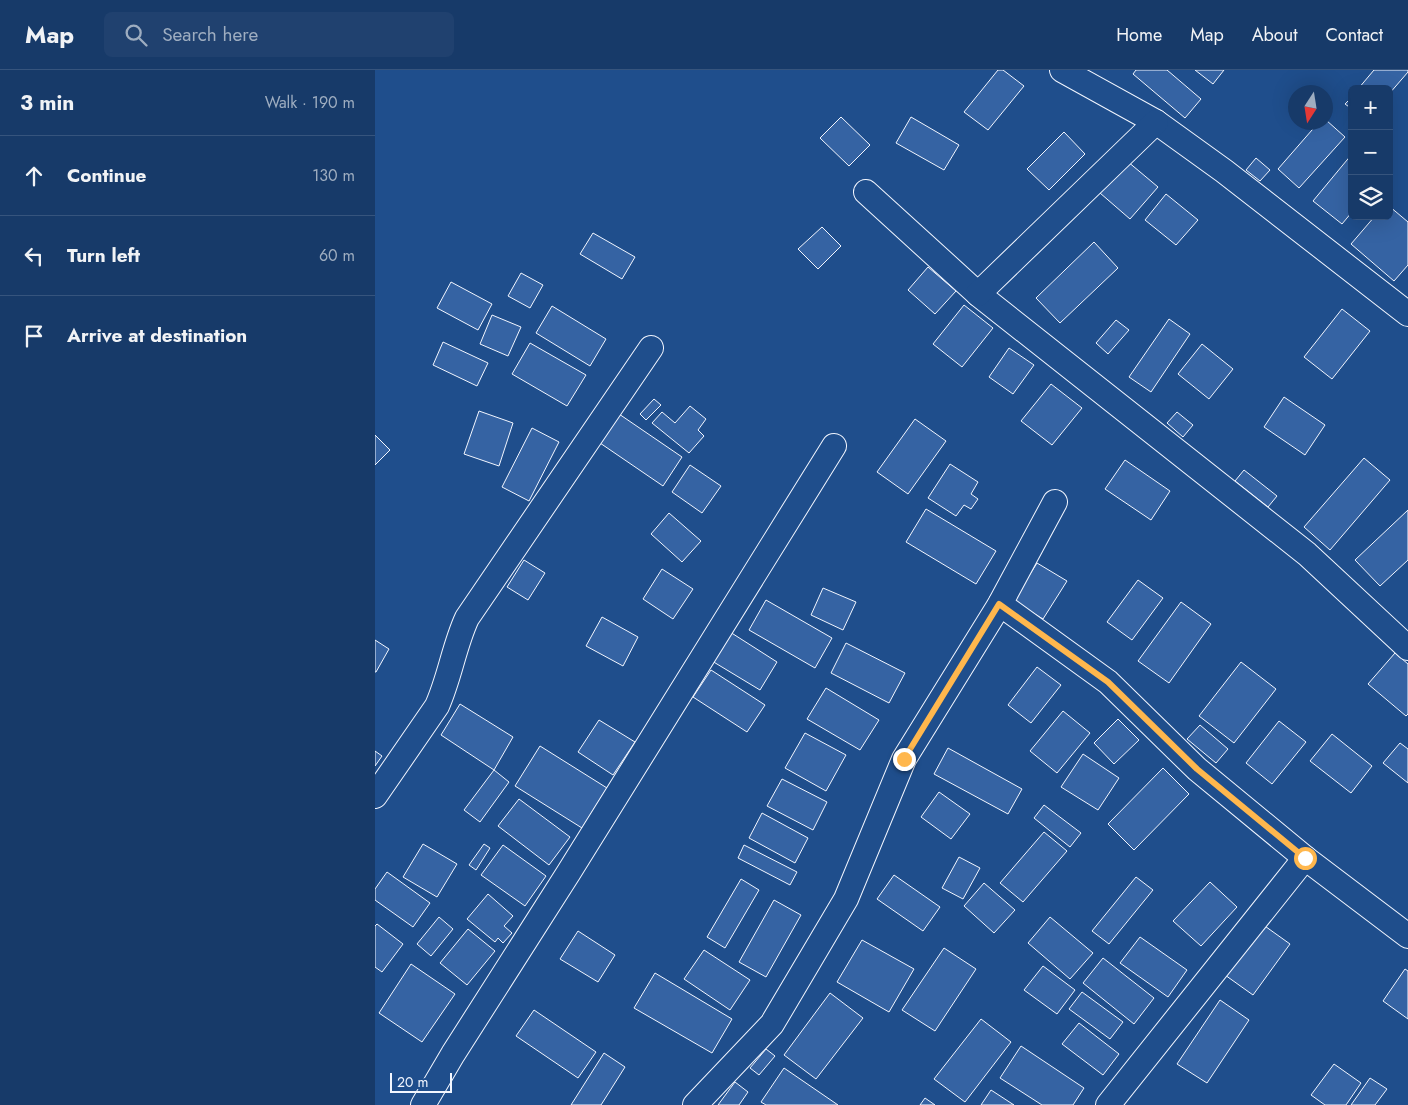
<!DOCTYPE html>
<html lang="en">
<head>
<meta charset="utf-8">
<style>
  :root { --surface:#173a69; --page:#20416f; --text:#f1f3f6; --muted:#9eadc0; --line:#36547d }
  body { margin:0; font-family:Jost,sans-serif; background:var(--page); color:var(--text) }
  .controls { position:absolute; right:15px; top:15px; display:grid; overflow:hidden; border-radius:8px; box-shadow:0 5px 20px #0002 }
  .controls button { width:45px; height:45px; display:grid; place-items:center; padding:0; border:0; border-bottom:1px solid var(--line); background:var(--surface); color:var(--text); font:25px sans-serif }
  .compass { position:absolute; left:913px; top:15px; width:45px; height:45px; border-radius:50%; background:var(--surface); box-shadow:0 5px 20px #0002; rotate:192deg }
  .scale { position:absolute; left:15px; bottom:12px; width:62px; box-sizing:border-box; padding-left:5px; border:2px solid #f2f6ff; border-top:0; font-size:14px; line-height:18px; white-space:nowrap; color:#f2f6ff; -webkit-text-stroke:4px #1f4e8c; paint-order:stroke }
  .stop { position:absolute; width:15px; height:15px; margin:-11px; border:4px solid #ffb74d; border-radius:50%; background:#fff }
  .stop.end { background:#ffb74d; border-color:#fff; box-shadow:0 1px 5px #0008 }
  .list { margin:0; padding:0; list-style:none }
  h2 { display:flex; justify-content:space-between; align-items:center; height:65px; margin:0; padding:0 20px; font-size:21px }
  h2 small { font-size:16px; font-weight:400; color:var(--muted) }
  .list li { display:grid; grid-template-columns:32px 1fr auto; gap:15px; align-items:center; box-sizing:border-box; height:80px; padding:0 20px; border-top:1px solid var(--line) }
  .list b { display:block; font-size:19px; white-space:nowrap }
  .list em { font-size:16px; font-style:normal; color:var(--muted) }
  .icon { flex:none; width:28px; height:28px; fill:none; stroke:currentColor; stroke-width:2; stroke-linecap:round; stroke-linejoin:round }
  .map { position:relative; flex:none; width:1033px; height:1035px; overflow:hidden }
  header { display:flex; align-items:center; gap:30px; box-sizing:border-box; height:70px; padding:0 25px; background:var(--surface); border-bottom:1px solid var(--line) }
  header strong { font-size:24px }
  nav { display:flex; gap:28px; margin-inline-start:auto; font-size:18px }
  .search { width:350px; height:45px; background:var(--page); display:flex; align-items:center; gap:12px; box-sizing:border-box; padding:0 18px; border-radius:8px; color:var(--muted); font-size:19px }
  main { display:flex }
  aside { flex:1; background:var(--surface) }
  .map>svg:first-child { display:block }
  .building { fill:#3563a3; stroke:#f2f6ff }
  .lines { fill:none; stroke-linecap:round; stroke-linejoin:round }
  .minor-casing { stroke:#f2f6ff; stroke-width:26 }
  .minor { stroke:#1f4e8c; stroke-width:24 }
  .route { stroke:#ffb74d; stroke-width:6 }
</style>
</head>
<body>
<header>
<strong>Map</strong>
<div class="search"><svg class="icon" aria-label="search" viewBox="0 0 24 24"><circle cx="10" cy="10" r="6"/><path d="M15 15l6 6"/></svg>Search here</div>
<nav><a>Home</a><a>Map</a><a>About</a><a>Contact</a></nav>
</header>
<main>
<aside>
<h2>3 min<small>Walk · 190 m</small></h2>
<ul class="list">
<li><svg class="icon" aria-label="ahead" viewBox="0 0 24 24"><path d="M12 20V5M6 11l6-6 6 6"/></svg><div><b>Continue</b></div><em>130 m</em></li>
<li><svg class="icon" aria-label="left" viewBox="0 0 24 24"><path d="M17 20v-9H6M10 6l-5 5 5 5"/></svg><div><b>Turn left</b></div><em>60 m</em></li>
<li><svg class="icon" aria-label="arrive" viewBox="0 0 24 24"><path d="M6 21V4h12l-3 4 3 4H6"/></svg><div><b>Arrive at destination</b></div></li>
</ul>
</aside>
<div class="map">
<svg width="1033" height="1035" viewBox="0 0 1033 1035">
  <rect width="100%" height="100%" fill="#1f4e8c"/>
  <g class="building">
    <polygon points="623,0 628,0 649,16 613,60 589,42"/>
    <polygon points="761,0 792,0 826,29 810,48 758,4"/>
    <polygon points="820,0 849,0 838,14"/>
    <polygon points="999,0 1033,0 1033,2 1014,24 1014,19 983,19"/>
    <polygon points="977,27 977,39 970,34"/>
    <polygon points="466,47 495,75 474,96 445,68"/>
    <polygon points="536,47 584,75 569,100 521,73"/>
    <polygon points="951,50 970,67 924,118 903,99 944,52 951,52"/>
    <polygon points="689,62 710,84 674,120 652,99"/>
    <polygon points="977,84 977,142 967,154 938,131"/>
    <polygon points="881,88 895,100 885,111 871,100"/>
    <polygon points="752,91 783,117 755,149 725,123"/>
    <polygon points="791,124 823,150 801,175 770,150"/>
    <polygon points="1014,136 1033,152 1033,195 1019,211 976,174 1000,146 1014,146"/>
    <polygon points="447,157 466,176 443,199 423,179"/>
    <polygon points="218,163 260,187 247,209 205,184"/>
    <polygon points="719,172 743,198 685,253 661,228"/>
    <polygon points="553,197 581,221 560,244 533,220"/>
    <polygon points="146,203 168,215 155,238 133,226"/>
    <polygon points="76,212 117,234 103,260 62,238"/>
    <polygon points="589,235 618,258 587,297 558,274"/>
    <polygon points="177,236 231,269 215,296 161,263"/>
    <polygon points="967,239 995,261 957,309 929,287"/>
    <polygon points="117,245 146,257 133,286 105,274"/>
    <polygon points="794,249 815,264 776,322 754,307"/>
    <polygon points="741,250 754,260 733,284 721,273"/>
    <polygon points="68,272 113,293 102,316 58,295"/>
    <polygon points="155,273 211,305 192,336 137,304"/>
    <polygon points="827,274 858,299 834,329 803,304"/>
    <polygon points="634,278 659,295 638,324 614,307"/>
    <polygon points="676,314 707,338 677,375 646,351"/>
    <polygon points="909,327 950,355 930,385 889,357"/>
    <polygon points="279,329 286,335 271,350 265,344"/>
    <polygon points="315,336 331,349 323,360 329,366 314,383 277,353 287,342 300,353"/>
    <polygon points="104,341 138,353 124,396 89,384"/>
    <polygon points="802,342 818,355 808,367 792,353"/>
    <polygon points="244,344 307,387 288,416 225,373"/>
    <polygon points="540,349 571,371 533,424 502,402"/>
    <polygon points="157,358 184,372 154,431 127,417"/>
    <polygon points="0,365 15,380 0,395"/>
    <polygon points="989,388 1015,410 955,480 929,457"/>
    <polygon points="750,390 795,421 776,450 730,419"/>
    <polygon points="575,394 603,412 596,424 603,429 596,439 589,435 581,446 553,428"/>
    <polygon points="315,395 346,416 327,443 297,422"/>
    <polygon points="869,400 902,426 893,437 860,411"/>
    <polygon points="551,439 621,481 601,514 531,472"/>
    <polygon points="1033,440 1033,490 1005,516 980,490"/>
    <polygon points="294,443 326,471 307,492 276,464"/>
    <polygon points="149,490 170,503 153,530 132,517"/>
    <polygon points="662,493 692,511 668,549 638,531"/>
    <polygon points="287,499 318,519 298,549 268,529"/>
    <polygon points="763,510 788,528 757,570 732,552"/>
    <polygon points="448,518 481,532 468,560 436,545"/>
    <polygon points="391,530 457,568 440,598 374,560"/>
    <polygon points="806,532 836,554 794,613 763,591"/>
    <polygon points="227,547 263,567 248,596 211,576"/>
    <polygon points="355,562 402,592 385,620 337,591"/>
    <polygon points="0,570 14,579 1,602 0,602"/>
    <polygon points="471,573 530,603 514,633 456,603"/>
    <polygon points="1020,583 1033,594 1033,644 1031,646 993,614"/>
    <polygon points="866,592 901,619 859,673 824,646"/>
    <polygon points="662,597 686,615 656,653 633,635"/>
    <polygon points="336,600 390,635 372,662 318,627"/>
    <polygon points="451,618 504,650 485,680 432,649"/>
    <polygon points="85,634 138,667 119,700 66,665"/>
    <polygon points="688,641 715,663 682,703 655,681"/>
    <polygon points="743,649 764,670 739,694 719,673"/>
    <polygon points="224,650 260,672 238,705 203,682"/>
    <polygon points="904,651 931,672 897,714 871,693"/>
    <polygon points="825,655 853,679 841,693 812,669"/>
    <polygon points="430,663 471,685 451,721 410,698"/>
    <polygon points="957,664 997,696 976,723 935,691"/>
    <polygon points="1025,673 1033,679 1033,713 1008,693"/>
    <polygon points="165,676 232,718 207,758 140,716"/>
    <polygon points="573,678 647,719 633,744 559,704"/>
    <polygon points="0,681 7,686 0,696"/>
    <polygon points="708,684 744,708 723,740 686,717"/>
    <polygon points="788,698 814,724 759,780 733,754"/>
    <polygon points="119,700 134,712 105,752 89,740"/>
    <polygon points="407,709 452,732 438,760 392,736"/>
    <polygon points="564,722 595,744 576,769 546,747"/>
    <polygon points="144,729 195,767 174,795 123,756"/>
    <polygon points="669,735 706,763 695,777 659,748"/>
    <polygon points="387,743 433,768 420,793 374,768"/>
    <polygon points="669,762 692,781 648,832 625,813"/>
    <polygon points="48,774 82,794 62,827 28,807"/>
    <polygon points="109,774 115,778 101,800 94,795"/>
    <polygon points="128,775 171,806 150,836 106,805"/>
    <polygon points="369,775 422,802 415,815 363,788"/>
    <polygon points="584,787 605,798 588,829 567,818"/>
    <polygon points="12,802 55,833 38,857 0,830 0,819"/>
    <polygon points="519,805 565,837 548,861 502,829"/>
    <polygon points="761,807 778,820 734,874 717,861"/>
    <polygon points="366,809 384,820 350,878 332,867"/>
    <polygon points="835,812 862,837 826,876 798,851"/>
    <polygon points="609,813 640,840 619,863 589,836"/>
    <polygon points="113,824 138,846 129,856 137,863 128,873 123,868 120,872 92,849"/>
    <polygon points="399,830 426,845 391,907 364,892"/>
    <polygon points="64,847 78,859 56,886 42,874"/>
    <polygon points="675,847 718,883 695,909 653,873"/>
    <polygon points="2,854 28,874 7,902 0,897 0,856"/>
    <polygon points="887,854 915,874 878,925 850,905"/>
    <polygon points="93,859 120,881 92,915 65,893"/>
    <polygon points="203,861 240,885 223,912 185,889"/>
    <polygon points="765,867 812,900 793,927 745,893"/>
    <polygon points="487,870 539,899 514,942 462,912"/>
    <polygon points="569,878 601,899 560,961 527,940"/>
    <polygon points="329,880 375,910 355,940 309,909"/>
    <polygon points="728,888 779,928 759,954 708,913"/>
    <polygon points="36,894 80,924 47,972 4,943"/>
    <polygon points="668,896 700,920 682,944 649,920"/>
    <polygon points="1030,899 1033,901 1033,949 1008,931"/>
    <polygon points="280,903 357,949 337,983 259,938"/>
    <polygon points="707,922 748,952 735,969 694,939"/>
    <polygon points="455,923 488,948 441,1009 409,985"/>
    <polygon points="845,930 874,950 832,1013 802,994"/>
    <polygon points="159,940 221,982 203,1008 141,966"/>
    <polygon points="606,949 636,972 590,1032 559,1009"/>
    <polygon points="704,953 744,984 728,1005 687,974"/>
    <polygon points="646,976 709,1018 698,1035 667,1035 625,1008"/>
    <polygon points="391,979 400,986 384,1005 375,998"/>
    <polygon points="229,983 250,997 226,1035 196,1035"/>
    <polygon points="959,994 986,1013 971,1035 950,1035 936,1025"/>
    <polygon points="409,998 463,1035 391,1035 386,1032"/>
    <polygon points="995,1008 1012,1019 1000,1035 976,1035"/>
    <polygon points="360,1012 373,1022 364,1035 343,1035"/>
    <polygon points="616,1020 639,1035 606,1035"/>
    <polygon points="550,1028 560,1035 545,1035"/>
  </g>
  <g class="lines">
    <defs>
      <g id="minor">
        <polyline points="687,0 781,52 849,101 1033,244"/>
        <polyline points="491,122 603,224 932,484 1033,578"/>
        <polyline points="603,224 781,52"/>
        <polyline points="625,534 733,612 822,699 930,788 1033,866"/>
        <path d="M0 726 62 636C75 607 79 576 92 548L276 278"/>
        <polyline points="48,1035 78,984 194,802 459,376"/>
        <polyline points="320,1035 397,954 471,829 529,689 625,534 680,432"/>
        <polyline points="733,1035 930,788"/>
      </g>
    </defs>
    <use href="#minor" class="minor-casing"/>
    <use href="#minor" class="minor"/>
  </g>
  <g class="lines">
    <polyline class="route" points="529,689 624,534 733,612 822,699 930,788"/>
  </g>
</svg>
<div class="controls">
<button>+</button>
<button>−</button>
<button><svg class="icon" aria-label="layers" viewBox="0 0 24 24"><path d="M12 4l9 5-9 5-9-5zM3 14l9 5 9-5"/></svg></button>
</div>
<svg class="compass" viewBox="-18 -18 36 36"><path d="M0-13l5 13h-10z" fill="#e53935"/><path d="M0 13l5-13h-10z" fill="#9eadc0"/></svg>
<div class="scale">20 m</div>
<div class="stop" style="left:930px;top:788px"></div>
<div class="stop end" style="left:529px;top:689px"></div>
</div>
</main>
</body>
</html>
